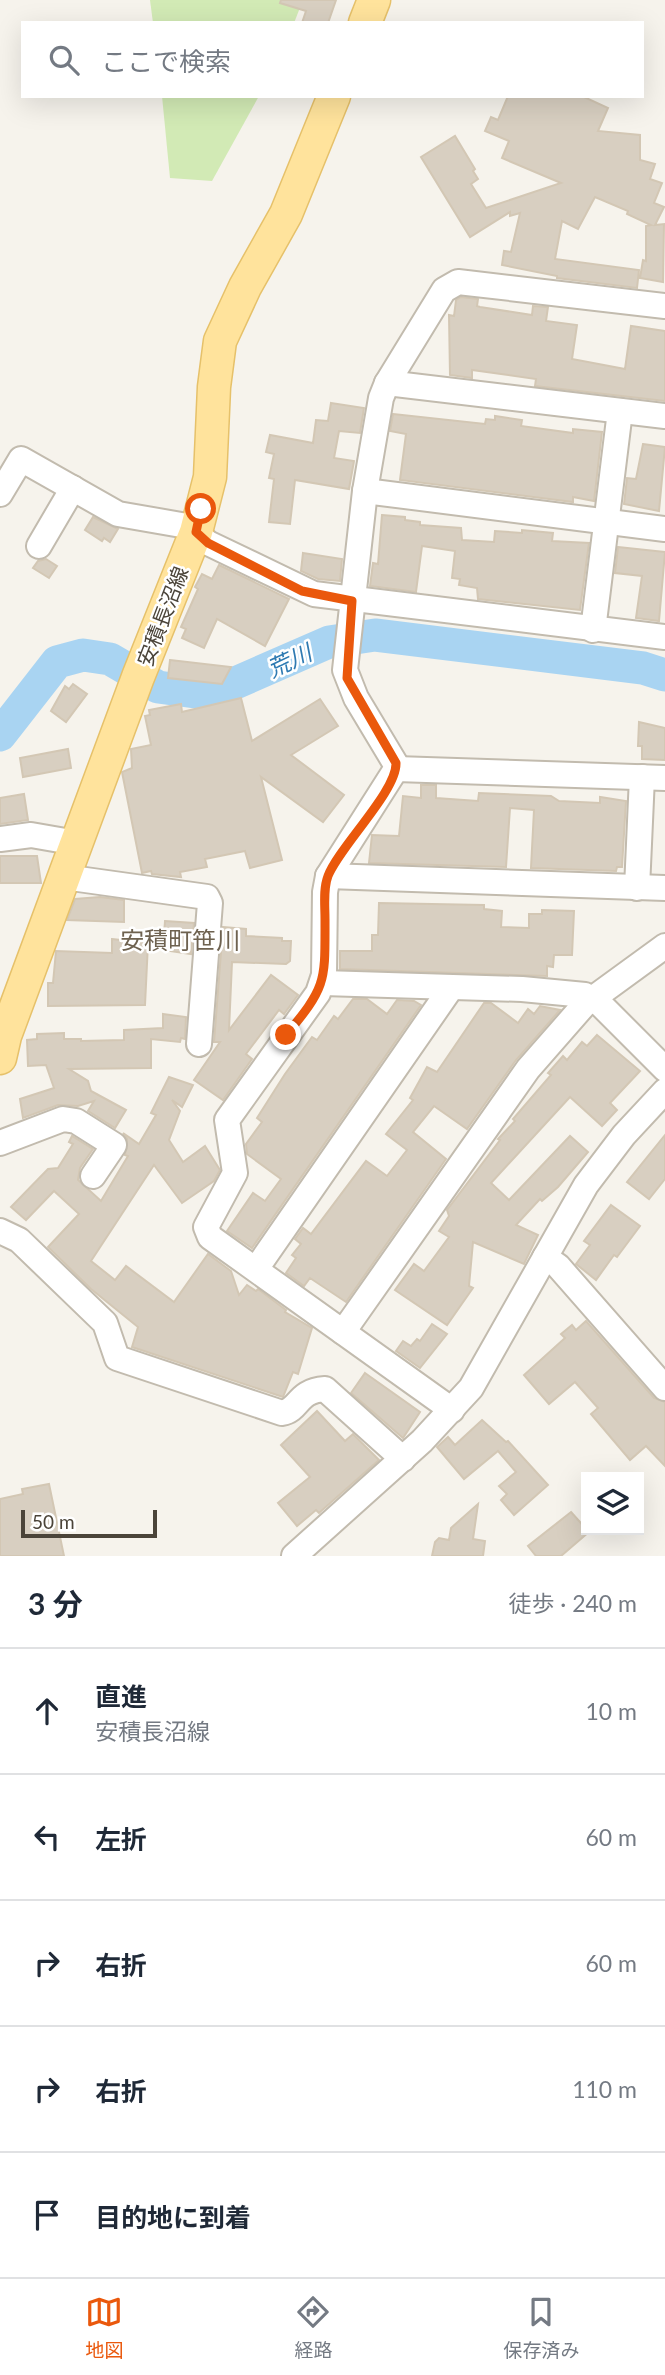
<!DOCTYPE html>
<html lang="ja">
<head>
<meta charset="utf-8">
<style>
  :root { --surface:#fff; --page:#f2f2f3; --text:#1f2937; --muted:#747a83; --line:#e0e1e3; --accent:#ea580c }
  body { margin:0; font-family:Lato,"Noto Sans JP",sans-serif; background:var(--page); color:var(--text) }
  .controls { position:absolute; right:21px; bottom:21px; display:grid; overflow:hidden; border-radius:0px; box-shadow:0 7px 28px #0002 }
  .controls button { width:63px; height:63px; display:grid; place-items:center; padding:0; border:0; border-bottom:2px solid var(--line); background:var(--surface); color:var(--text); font:35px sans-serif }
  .scale { position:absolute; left:21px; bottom:18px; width:136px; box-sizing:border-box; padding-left:7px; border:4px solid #4b4439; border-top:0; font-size:19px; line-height:24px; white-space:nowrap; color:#4b4439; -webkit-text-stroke:5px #fff; paint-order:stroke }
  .stop { position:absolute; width:21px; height:21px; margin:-16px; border:5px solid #ea580c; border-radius:50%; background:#fff }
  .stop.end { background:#ea580c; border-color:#fff; box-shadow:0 2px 7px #0008 }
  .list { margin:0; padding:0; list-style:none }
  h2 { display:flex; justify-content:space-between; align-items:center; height:91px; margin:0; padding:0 28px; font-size:30px }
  h2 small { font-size:23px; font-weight:400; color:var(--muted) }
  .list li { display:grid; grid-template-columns:46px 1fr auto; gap:21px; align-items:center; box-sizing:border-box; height:126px; padding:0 28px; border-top:2px solid var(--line) }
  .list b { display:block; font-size:26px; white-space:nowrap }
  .list p { margin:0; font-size:23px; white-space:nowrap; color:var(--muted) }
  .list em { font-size:23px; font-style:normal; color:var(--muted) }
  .icon { flex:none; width:38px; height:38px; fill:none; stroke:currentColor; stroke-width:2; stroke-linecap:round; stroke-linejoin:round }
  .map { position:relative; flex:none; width:665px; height:1556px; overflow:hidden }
  .search { position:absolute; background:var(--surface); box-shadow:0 7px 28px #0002; left:21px; right:21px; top:21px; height:77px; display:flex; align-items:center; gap:18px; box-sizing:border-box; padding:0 24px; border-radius:0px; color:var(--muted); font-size:26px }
  .sheet { height:721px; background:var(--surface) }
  nav { display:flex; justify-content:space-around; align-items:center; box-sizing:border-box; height:98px; border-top:2px solid var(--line); background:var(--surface); font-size:19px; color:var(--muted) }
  nav a { display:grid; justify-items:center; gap:4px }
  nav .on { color:var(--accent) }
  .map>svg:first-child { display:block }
  .green { fill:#d2eab5 }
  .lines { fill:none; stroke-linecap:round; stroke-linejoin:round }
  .river { stroke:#a9d4f2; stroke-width:33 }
  .building { fill:#d8cfc1; stroke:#d3c7b4; stroke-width:2 }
  .minor-casing { stroke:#c2bbae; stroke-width:28 }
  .major-casing { stroke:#e6c16a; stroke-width:35 }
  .minor { stroke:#fff; stroke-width:24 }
  .major { stroke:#ffe39c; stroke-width:32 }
  .route { stroke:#ea580c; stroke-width:9 }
  .labels { text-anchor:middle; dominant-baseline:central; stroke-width:5; stroke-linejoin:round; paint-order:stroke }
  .street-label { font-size:21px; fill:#4b4439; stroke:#fff }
  .water-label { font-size:23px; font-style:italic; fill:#2e7ab2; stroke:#fff }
  .quarter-label { font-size:24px; fill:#6e6250; stroke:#fff }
</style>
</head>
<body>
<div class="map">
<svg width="665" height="1556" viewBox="0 0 665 1556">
  <rect width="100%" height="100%" fill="#f6f3ec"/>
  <g class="green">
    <polygon points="150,0 303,0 294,23 153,23"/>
    <polygon points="162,96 259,96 212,181 170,178"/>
  </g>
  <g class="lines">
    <polyline class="river" points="0,735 57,662 83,655 110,659 158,687 210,694 329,642 375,635 643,668 665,675"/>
  </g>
  <g class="building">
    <polygon points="281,0 336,0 328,23 302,23 306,11 280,3"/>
    <polygon points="508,96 582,96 608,108 598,131 640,135 640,160 655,164 650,179 662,183 654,203 664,207 655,225 664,224 663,282 640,278 643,260 646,261 646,226 651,225 627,214 628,211 595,197 578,229 562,221 555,259 639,270 637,288 557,278 557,276 502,265 504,251 511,252 520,213 510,216 510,212 470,237 421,157 455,136 475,169 473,171 478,179 471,184 486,208 561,183 502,158 509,141 485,131 491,117 498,120"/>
    <polygon points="461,297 478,299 477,306 480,307 532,315 533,306 548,307 546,321 577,325 572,359 625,369 631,326 665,331 665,401 535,386 536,379 472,370 472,378 450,375 449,315 454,316 456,300"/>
    <polygon points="331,403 364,408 360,433 339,431 334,458 354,461 349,489 295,480 290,524 269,522 274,479 269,478 274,454 266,452 270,435 313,443 316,420 328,421"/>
    <polygon points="393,414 485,424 486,419 495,420 495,416 522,420 521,426 573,433 573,429 602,432 594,501 573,497 573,502 400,480 406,434 390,431"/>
    <polygon points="643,444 665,447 659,511 624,504 627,478 636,479"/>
    <polygon points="382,515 405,517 405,520 420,522 420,525 461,528 462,540 494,542 495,531 522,533 522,530 553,533 552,541 589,543 580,610 478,599 477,588 459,585 460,579 452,578 455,551 422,546 416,592 370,586 373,563 378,564"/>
    <polygon points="93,517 118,529 110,542 104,538 102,541 85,530"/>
    <polygon points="618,547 665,552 659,621 636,618 642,576 615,573"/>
    <polygon points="303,553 342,559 340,581 318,579 301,571"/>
    <polygon points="46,559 57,566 49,578 33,568 38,561"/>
    <polygon points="219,565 289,599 265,646 217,619 204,648 182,638 186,629 181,627 198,589 195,587 202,574 212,579"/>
    <polygon points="170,660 231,667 222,684 168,678"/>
    <polygon points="73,684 87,694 66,722 51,711 65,686 69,689"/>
    <polygon points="241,698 252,741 320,699 338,726 291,755 344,795 323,822 261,777 282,860 250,868 245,851 205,859 207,867 180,872 181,877 152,874 151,871 142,873 122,772 132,768 131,749 151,745 145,716 150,715 149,710 181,704 182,712"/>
    <polygon points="639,722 665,728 665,760 642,759 642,746 638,746"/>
    <polygon points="68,749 71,768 23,777 20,758"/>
    <polygon points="421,785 436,785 436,798 478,801 479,793 551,796 559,801 600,803 600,797 626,801 622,867 617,867 616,871 531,868 534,810 510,808 506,867 369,863 372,835 399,836 403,796 421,798"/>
    <polygon points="24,794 28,820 0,824 0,798"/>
    <polygon points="0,856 37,856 41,883 0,883"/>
    <polygon points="100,897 124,900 124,922 67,920 75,899"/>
    <polygon points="379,903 484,905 484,909 502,911 501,927 529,928 529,914 542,914 542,910 574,911 572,955 554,955 553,967 547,966 547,976 340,969 340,951 372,951 372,935 378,935"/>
    <polygon points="165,921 194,923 191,954 163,950"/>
    <polygon points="223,927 246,929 246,936 282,938 282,941 291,941 290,961 286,964 232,962 229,1030 271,975 298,995 284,1014 279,1010 246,1054 252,1059 223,1100 194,1080 220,1042 214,1042"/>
    <polygon points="112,939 148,943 145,1005 48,1006 48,983 53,983 56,951 112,953"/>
    <polygon points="353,999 367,999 387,1014 397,1000 414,1001 421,1005 252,1248 227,1231 253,1193 265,1201 281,1179 247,1154 246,1144 262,1122 257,1118 285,1074 312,1037 317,1040 334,1016 338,1019"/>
    <polygon points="484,1003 491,1003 518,1023 528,1009 534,1014 540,1006 560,1010 516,1060 467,1129 434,1106 413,1132 446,1159 346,1302 310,1278 304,1286 286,1273 296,1258 292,1255 301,1244 295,1239 303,1228 311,1234 366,1161 387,1176 407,1150 386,1134 413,1100 410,1098 427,1067 437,1072"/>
    <polygon points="163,1014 186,1017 185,1039 181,1038 180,1042 151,1039 151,1068 69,1069 88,1081 91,1091 126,1110 115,1128 88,1111 94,1101 78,1106 58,1105 23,1118 20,1099 54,1088 46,1065 28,1066 27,1040 37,1039 37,1034 64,1033 64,1039 81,1039 81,1041 124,1040 124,1030 163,1028"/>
    <polygon points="597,1035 640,1071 610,1103 617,1110 602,1126 570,1097 491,1183 509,1200 570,1136 588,1152 558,1187 542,1201 540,1199 516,1225 538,1235 524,1264 473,1242 469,1286 473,1288 447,1325 395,1290 414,1264 424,1271 449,1237 439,1231 449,1216 447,1210 500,1140 498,1139 515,1121 513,1119 551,1075 548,1073 563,1056 567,1060 582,1042 587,1046"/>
    <polygon points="169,1077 193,1085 182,1107 172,1100 180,1111 169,1140 183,1162 205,1146 220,1170 214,1181 182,1203 154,1165 91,1261 115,1280 126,1266 174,1302 208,1254 231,1271 239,1295 247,1285 256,1291 258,1289 286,1310 285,1312 312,1328 298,1374 293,1372 283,1397 132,1347 138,1327 91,1289 48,1247 79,1214 54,1191 26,1220 11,1207 48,1169 58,1168 73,1144 69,1142 72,1136 93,1149 80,1168 78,1180 101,1201 128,1156 125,1155 127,1139 123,1133 139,1144 156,1115 151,1113"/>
    <polygon points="665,1135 665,1179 649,1199 627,1182"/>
    <polygon points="611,1205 640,1226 617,1257 614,1255 596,1280 576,1264 590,1245 584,1241"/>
    <polygon points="586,1321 654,1398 665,1402 665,1466 646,1446 630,1460 591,1414 598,1408 575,1382 549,1404 524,1375 565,1338 561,1334 572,1325 576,1330"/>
    <polygon points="432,1324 447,1334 420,1368 396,1351 403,1341 411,1346 417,1339 420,1341"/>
    <polygon points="365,1373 420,1412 403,1438 351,1393"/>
    <polygon points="317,1411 345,1441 353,1434 379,1460 319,1513 316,1510 297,1526 278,1503 310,1477 281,1445"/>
    <polygon points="482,1420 506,1442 508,1441 548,1485 514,1515 501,1500 507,1494 499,1486 516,1472 498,1451 464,1479 437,1447 448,1437 455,1445"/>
    <polygon points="49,1484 64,1556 0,1556 0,1499 23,1494 22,1489"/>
    <polygon points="478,1504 473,1539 485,1541 483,1556 432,1556 435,1542 439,1538 449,1540 451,1528"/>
    <polygon points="571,1512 589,1532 561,1556 536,1556 528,1546"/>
  </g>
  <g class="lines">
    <defs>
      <g id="minor">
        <polyline points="387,383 665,416"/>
        <polyline points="365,491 665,529"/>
        <polyline points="0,494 21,459 118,514 187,526 208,543 314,594 665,637"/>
        <polyline points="39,546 73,488"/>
        <polyline points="593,630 620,411"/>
        <polyline points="396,769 665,778"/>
        <polyline points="0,839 31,835 77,843"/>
        <polyline points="328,876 665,888"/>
        <polyline points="64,877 207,897 210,903 199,1044"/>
        <polyline points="637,888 642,777"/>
        <polyline points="323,983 522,989 585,995 600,1004 665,1069"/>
        <polyline points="0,1143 63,1119 76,1121 114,1145 93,1176"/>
        <path d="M0 1231 19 1240 105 1323 117 1358 282 1413C300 1410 296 1391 325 1389L403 1459"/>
        <polyline points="545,1257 558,1266 665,1388"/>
        <polyline points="256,1269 451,988"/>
        <polyline points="343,1332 528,1069 584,1005 665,946"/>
        <polyline points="452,1410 210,1237 206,1227 235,1173 227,1120 318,993 324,975 325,892 328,876 396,769 395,763 356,698 345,670 365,491 381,398 387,383 444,290 458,282 665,306"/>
        <polyline points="294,1556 422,1441 471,1388 586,1185 624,1135 665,1091"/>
      </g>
      <g id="major">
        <polyline points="365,23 374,0"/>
        <polyline points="0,1058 5,1036 138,677 196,532 210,477 214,387 220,341 245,287 286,214 334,96"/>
      </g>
    </defs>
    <use href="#minor" class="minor-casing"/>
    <use href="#major" class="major-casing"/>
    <use href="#minor" class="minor"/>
    <use href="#major" class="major"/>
  </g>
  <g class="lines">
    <path class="route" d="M201 509 196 532 208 543 302 591 352 601 347 678 396 763C397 791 339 847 328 876 323 889 325 905 325 919 325 982 327 986 286 1035"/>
  </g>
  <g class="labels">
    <g class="street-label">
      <text transform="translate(162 616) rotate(-69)">安積長沼線</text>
    </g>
    <g class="water-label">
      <text transform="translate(289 660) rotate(-25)">荒川</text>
    </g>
    <g class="quarter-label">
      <text x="180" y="939">安積町笹川</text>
    </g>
  </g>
</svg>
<div class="controls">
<button><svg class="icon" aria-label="layers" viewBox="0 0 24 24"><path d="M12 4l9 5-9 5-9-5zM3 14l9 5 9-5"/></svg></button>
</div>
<div class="scale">50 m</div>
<div class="stop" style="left:201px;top:509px"></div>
<div class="stop end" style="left:286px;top:1035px"></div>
<div class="search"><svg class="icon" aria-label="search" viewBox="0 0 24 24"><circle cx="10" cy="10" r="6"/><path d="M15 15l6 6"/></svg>ここで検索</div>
</div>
<section class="sheet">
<h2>3 分<small>徒歩 · 240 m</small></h2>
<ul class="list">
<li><svg class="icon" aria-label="ahead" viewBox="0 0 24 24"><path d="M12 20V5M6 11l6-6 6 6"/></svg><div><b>直進</b><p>安積長沼線</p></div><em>10 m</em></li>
<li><svg class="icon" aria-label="left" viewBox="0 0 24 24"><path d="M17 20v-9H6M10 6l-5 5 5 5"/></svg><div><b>左折</b></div><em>60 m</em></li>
<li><svg class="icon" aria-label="right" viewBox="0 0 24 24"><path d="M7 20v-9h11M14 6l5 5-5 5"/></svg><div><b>右折</b></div><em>60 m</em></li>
<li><svg class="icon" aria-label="right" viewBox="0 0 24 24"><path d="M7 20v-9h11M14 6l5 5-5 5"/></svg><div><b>右折</b></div><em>110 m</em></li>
<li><svg class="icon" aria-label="arrive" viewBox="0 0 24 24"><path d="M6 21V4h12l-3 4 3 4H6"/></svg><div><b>目的地に到着</b></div></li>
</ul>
</section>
<nav>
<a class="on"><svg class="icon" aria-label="map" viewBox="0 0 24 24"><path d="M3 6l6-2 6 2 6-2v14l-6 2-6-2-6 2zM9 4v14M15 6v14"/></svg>地図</a>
<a><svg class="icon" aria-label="directions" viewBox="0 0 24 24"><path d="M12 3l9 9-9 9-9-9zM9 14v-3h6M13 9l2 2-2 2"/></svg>経路</a>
<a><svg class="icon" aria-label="saved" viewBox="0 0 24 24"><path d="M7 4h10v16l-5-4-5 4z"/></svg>保存済み</a>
</nav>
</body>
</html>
